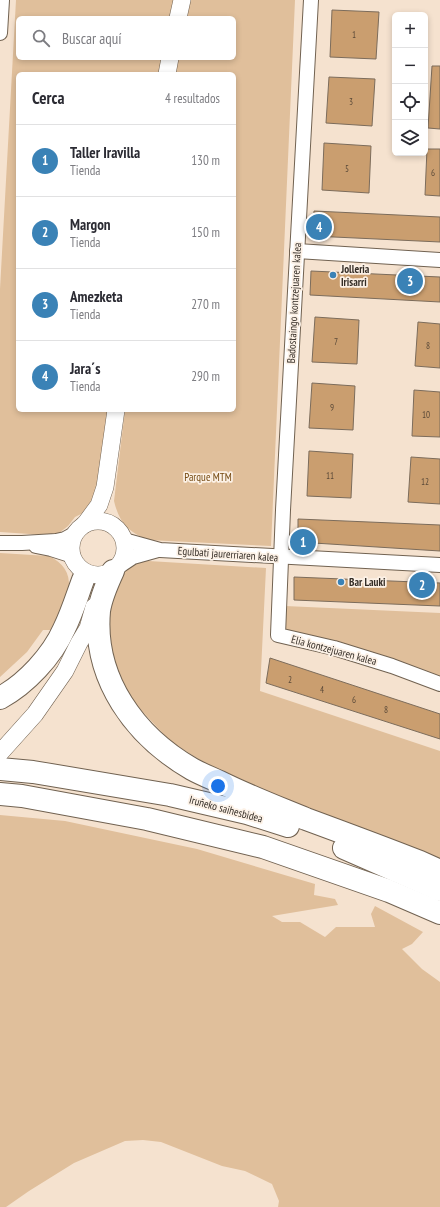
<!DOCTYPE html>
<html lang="es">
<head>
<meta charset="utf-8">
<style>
  :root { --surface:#fff; --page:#f2f2f3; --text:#2b2b33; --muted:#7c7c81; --line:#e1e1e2; --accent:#3a82b6 }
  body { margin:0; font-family:"PT Sans Narrow",sans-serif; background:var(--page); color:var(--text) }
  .controls { position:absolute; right:12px; top:12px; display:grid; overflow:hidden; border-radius:6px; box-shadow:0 2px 6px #0003 }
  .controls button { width:36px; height:36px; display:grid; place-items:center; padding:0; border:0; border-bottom:1px solid var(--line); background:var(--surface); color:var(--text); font:20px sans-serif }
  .you { position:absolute; left:218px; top:786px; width:14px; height:14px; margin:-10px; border:3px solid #fff; border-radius:50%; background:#1a73e8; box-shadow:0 0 0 6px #1a73e833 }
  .badge { display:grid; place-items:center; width:26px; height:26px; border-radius:50%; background:var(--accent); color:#fff; font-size:13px; font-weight:700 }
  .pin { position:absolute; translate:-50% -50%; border:2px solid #fff; box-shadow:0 1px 4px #0006 }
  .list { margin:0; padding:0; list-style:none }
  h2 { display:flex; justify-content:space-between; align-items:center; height:52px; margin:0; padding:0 16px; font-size:17px }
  h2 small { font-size:13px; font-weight:400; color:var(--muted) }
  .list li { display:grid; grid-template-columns:26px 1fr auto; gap:12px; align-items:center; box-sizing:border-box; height:72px; padding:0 16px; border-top:1px solid var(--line) }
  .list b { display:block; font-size:15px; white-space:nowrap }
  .list p { margin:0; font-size:13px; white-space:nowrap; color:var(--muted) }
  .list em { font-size:13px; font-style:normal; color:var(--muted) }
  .icon { flex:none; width:22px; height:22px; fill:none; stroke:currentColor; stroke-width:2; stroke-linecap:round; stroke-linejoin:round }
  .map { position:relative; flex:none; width:440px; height:1207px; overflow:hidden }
  .search { position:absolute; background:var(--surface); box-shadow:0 2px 6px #0003; left:16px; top:16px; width:220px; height:44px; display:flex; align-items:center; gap:10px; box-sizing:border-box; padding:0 14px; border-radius:6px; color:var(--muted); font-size:15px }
  .panel { position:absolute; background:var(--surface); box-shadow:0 2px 6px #0003; left:16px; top:72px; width:220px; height:340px; border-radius:6px }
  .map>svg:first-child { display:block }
  .green { fill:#e0bf9b }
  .building { fill:#ca9e6f; stroke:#7c6c5b }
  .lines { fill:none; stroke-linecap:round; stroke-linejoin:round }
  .minor-casing { stroke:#716251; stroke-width:16 }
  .tertiary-casing { stroke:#716251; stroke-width:18 }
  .motorway-casing { stroke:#716251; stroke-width:24 }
  .minor { stroke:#fff; stroke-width:14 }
  .tertiary { stroke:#fff; stroke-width:17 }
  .motorway { stroke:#fff; stroke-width:22 }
  .poi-dot { fill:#3a82b6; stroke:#fcf1e6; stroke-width:1.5 }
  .labels { text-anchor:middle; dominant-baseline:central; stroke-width:3.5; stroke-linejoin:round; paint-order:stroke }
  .number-label { font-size:9px; fill:#5a4938 }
  .poi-label { font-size:11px; font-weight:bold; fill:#342d26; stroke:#fcf1e6; text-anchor:start }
  .street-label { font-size:11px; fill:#342d26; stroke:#fcf1e6 }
  .park-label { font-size:11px; fill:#744910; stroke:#fcf1e6 }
</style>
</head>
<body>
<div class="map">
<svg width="440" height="1207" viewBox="0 0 440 1207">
  <rect width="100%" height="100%" fill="#f5e2cf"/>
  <g class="green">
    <polygon points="16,0 175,0 171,18 18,18 18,58 163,58 160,74 18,74 18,410 108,410 98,486 94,500 85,512 75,517 68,526 59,533 45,535 0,532 0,289"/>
    <path d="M190 0H295L271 546 148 540C128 532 119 522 114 501L125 410H234V74H175L178 58H234V18H186Z"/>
    <path d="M0 553 49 556C63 563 70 572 69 588L53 630H43L27 652 0 677Z"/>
    <polygon points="132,560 266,568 260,691 440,751 440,861 223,774 171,742 126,694 112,658 105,622 118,573"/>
    <polygon points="285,606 440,613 440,678 286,630 284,624"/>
    <polygon points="0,815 65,821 197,849 315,884 314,895 335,899 338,905 272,916 282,922 300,922 325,937 336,927 375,927 371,914 375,906 423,932 412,944 402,949 422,969 440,982 440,1207 278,1207 279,1201 272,1184 245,1171 222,1166 161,1142 143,1140 125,1141 74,1163 29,1191 6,1207 0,1207"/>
  </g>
  <g class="building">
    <polygon points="332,10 379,12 376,59 330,57"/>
    <polygon points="432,66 440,66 440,129 428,128"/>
    <polygon points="329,77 375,79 372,126 326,123"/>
    <polygon points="324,143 371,146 369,193 322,190"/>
    <polygon points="427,149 440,149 440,196 425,195"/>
    <polygon points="314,211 440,217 440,242 313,236"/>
    <polygon points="311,271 440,277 440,302 310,295"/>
    <polygon points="315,317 359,320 357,364 312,362"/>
    <polygon points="418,322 440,324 440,368 415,366"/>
    <polygon points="312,383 355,386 353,430 309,428"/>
    <polygon points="414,390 440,392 440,437 412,436"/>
    <polygon points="309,451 353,454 351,498 307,496"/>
    <polygon points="411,457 440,459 440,504 408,502"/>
    <polygon points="298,519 440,525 440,551 298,542"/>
    <polygon points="294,577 440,583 440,606 294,600"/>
    <polygon points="270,658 440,714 440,739 266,683"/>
  </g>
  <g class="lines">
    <defs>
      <g id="minor">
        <polyline points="311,0 283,510 278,635 334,648 392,666 440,684"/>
        <polyline points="0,33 2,0"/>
        <polyline points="297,251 440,260"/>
        <polyline points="124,540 160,550 440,565"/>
        <polyline points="0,543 22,543 56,541 65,539 76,533"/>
        <polyline points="36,546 51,549 73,556"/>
        <polyline points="118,567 133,557 158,550"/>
      </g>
      <g id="tertiary">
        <polyline points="178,18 182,0"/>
        <polyline points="167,74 170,58"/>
        <circle cx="98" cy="548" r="27"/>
        <polyline points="85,524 99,505 105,487 116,410"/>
        <polyline points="0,753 35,714 65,671 79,643 88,628 94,607"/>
      </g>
      <g id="motorway">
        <path d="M113 571C107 584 101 597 99 611 93 679 135 736 192 769 201 774 211 778 220 782 248 796 277 807 306 819 344 833 382 847 420 862L440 871"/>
        <path d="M0 698C26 684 52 656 64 629 72 613 77 596 83 580"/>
        <polyline points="0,769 33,772 170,795 247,813 288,826"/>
        <polyline points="0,794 22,796 147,819 263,847 389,891 440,913"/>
        <polyline points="344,848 440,890"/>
      </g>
    </defs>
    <use href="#minor" class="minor-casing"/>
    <use href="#tertiary" class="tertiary-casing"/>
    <use href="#motorway" class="motorway-casing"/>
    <use href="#minor" class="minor"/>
    <use href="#tertiary" class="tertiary"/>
    <use href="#motorway" class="motorway"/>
  </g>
  <g class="poi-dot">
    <circle cx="333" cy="275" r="4"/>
    <circle cx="341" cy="582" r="4"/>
  </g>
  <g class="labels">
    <g class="number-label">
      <text x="354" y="34">1</text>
      <text x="351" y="101">3</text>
      <text x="347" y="168">5</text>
      <text x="433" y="172">6</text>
      <text x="336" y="341">7</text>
      <text x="428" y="345">8</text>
      <text x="332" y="407">9</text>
      <text x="426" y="414">10</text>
      <text x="330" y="475">11</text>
      <text x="425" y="481">12</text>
      <text x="290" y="679">2</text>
      <text x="322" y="689">4</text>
      <text x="354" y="699">6</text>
      <text x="386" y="709">8</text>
    </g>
    <g class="poi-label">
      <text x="341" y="269">Jolleria<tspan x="341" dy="13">Irisarri</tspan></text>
      <text x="349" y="582">Bar Lauki</text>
    </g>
    <g class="street-label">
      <text transform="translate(294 303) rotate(-87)">Badostaingo kontzejuaren kalea</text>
      <text transform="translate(228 554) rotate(4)">Egulbati jaurerriaren kalea</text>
      <text transform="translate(334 650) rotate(15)">Elia kontzejuaren kalea</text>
      <text transform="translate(226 809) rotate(15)">Iruñeko saihesbidea</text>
    </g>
    <g class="park-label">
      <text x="208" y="477">Parque MTM</text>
    </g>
  </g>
</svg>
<div class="controls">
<button>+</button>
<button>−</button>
<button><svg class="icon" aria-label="locate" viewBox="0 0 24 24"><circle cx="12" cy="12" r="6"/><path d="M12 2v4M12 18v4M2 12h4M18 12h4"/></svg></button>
<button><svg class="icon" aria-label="layers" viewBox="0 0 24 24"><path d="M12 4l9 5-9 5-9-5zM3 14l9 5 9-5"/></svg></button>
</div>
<div class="you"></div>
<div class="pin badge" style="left:303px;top:542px">1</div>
<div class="pin badge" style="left:422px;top:585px">2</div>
<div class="pin badge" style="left:410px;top:281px">3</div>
<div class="pin badge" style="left:319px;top:227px">4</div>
<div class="search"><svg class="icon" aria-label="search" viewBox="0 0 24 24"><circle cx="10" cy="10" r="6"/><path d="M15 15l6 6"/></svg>Buscar aquí</div>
<section class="panel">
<h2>Cerca<small>4 resultados</small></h2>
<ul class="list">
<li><span class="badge">1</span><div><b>Taller Iravilla</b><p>Tienda</p></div><em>130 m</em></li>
<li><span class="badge">2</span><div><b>Margon</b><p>Tienda</p></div><em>150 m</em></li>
<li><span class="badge">3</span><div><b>Amezketa</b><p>Tienda</p></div><em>270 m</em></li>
<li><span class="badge">4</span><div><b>Jara´s</b><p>Tienda</p></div><em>290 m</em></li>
</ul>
</section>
</div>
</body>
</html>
